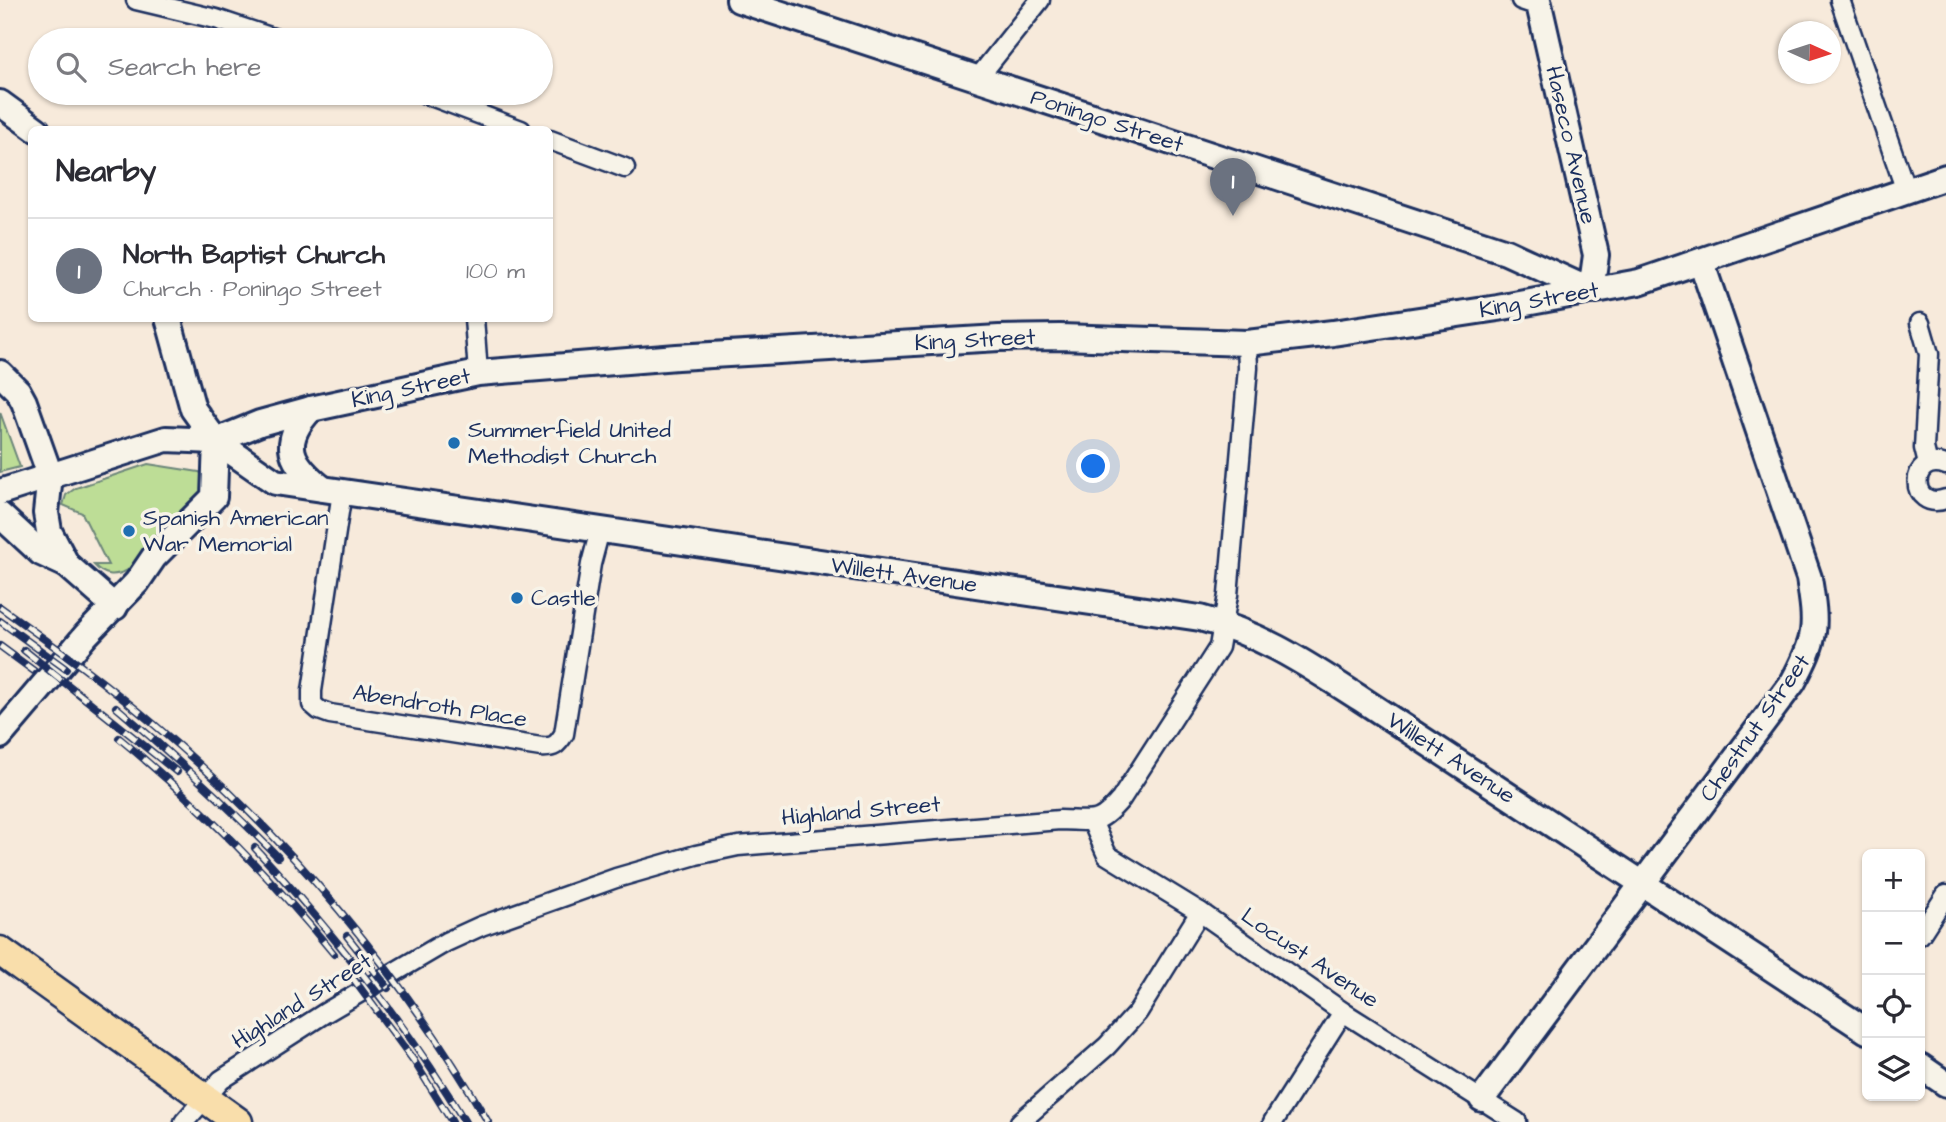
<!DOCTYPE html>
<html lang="en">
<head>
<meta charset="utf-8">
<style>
  :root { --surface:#fff; --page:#f2f2f3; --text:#2b2b33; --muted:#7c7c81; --line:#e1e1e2; --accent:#1f6fb2 }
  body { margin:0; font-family:"Architects Daughter",sans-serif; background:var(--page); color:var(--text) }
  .controls { position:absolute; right:21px; bottom:21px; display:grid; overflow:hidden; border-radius:10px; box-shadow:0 2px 5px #0004 }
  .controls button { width:63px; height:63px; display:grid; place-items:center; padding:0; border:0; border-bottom:2px solid var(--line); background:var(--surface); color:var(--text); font:35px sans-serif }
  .compass { position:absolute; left:1778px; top:21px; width:63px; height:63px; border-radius:50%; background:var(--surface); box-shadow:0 2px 5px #0004; rotate:93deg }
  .you { position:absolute; left:1094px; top:467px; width:24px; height:24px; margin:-18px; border:5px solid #fff; border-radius:50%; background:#1a73e8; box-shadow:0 0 0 10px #1a73e833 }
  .badge { display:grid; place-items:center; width:46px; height:46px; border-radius:50%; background:var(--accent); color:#fff; font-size:23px; font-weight:700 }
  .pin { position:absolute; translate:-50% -58px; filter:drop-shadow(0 2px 4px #0008) }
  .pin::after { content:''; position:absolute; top:37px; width:24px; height:21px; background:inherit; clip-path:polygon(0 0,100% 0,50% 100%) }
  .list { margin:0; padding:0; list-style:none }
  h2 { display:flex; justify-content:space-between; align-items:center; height:91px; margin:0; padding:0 28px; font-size:30px }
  h2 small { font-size:23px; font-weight:400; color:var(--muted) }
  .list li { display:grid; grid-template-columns:46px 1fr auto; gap:21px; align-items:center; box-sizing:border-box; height:105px; padding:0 28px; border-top:2px solid var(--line) }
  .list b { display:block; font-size:26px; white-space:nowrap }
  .list p { margin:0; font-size:23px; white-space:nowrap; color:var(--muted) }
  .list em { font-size:23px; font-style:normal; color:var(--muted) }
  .icon { flex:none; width:38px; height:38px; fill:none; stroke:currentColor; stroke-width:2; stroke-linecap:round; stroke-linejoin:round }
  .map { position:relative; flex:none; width:1946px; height:1122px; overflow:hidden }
  .search { position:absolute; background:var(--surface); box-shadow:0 2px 5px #0004; left:28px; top:28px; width:525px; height:77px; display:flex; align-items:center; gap:18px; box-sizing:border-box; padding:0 24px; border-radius:38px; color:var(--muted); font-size:26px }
  .panel { position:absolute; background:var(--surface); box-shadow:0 2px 5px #0004; left:28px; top:126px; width:525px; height:196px; border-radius:10px }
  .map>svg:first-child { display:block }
  .green { fill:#bddd96; stroke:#6c867a; stroke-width:2 }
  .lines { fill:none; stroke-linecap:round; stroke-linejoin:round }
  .street-casing { stroke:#1b2f5e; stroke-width:23 }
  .secondary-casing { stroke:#1b2f5e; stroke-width:30 }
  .primary-casing { stroke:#1b2f5e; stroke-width:33 }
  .street { stroke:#f7f3e8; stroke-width:18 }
  .secondary { stroke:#f7f3e8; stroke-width:24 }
  .primary { stroke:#f9deab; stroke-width:28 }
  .rail-casing { stroke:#1b2f5e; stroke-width:8 }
  .rail { stroke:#f7f3e8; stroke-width:5; stroke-dasharray:16; stroke-linecap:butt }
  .poi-dot { fill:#1f6fb2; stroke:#f7f3e8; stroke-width:2.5 }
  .labels { text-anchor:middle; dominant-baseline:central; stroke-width:7; stroke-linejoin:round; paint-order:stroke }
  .street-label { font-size:23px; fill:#1b2f5e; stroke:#f7f3e8 }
  .poi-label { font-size:23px; fill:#1b2f5e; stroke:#f7f3e8; text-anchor:start }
</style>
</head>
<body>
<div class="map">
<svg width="1946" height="1122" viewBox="0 0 1946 1122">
  <rect width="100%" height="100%" fill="#f7eadb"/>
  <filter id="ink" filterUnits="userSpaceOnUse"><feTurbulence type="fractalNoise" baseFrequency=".0143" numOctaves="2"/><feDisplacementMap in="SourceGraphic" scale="14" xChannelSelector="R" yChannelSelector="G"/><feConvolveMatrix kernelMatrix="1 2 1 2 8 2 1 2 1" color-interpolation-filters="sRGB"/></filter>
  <g filter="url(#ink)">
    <g class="green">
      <polygon points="0,412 20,467 0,472"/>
      <path d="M148 464 199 472 207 477 204 491 128 570C114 577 104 576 94 565H108L82 513 63 505 66 495 76 488Z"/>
    </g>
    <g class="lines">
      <defs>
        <g id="street">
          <polyline points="136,0 216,19 279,40"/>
          <polyline points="1521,0 1539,6"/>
          <polyline points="1840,0 1906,191"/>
          <polyline points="978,78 1040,0"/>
          <polyline points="423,93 521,130"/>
          <polyline points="550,140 625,168"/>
          <polyline points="474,318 478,373"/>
          <polyline points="1920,323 1929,354 1924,448 1928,464"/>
          <path d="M1946 465C1908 452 1908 512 1946 499"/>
          <path d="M342 492 312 691V704L319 710 330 714 541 747C554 748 557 745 564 734L591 564 600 530"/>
          <polyline points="1092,821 1107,855 1200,912 1343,1012 1517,1122"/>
          <polyline points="1920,935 1946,895"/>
          <path d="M184 1122 221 1080 325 1013 446 942 481 926 616 878 696 855 738 846 1060 820C1095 821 1098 826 1121 799L1219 647 1228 595 1248 368 1247 343"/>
          <polyline points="1020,1122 1107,1046 1138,1012 1200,912"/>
          <polyline points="1273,1122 1343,1012"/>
        </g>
        <g id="secondary">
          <polyline points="739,0 1506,252 1591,291 1596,255 1538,0"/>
          <polyline points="0,103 37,130"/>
          <path d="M168 318 193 409 216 441 275 482 1200 618C1265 635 1306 664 1361 699L1867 1031"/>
          <polyline points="0,373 18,391 24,402 50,475 46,513 49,531 67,565 115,607"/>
          <path d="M311 409C279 443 290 463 323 489"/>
          <polyline points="0,492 166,439 216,441 260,423 311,409 478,373 677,357 999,338 1060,337 1247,343 1333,333 1498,308 1639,282 1946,177"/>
          <polyline points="0,515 41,553 67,565"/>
          <polyline points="0,736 86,635 137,582 154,557 214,497 216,441"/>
          <polyline points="1920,1066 1946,1084"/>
          <path d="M1482 1099 1793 682C1817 637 1817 628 1809 578L1701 261"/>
        </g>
        <polyline id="primary" points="0,951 238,1122"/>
      </defs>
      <use href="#street" class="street-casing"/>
      <use href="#secondary" class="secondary-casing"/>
      <use href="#primary" class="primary-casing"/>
      <use href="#street" class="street"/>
      <use href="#secondary" class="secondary"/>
      <use href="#primary" class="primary"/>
      <defs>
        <g id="rail">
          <path d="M0 607C53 645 107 684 156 726 288 838 402 973 488 1122"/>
          <polyline points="0,621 66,669"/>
          <polyline points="0,646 34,671"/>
          <polyline points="24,650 177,772"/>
          <path d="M116 707C173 755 226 804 278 857"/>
          <path d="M119 738C198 803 269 875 334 954"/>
          <path d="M255 848C333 933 406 1023 465 1122"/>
          <polyline points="347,936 388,988"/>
          <polyline points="349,973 414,1061 452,1122"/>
        </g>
      </defs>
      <use href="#rail" class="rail-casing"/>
      <use href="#rail" class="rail"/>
    </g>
  </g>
  <g class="poi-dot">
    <circle cx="454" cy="443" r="7"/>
    <circle cx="129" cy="531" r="7"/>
    <circle cx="517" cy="598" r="7"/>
  </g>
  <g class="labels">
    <g class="street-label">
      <text transform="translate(1107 121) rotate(18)">Poningo Street</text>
      <text transform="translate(1571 145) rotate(77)">Haseco Avenue</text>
      <text transform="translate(1539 300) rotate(-10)">King Street</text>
      <text transform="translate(975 340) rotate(-3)">King Street</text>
      <text transform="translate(411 388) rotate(-12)">King Street</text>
      <text transform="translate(904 575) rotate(8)">Willett Avenue</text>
      <text transform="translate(440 706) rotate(9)">Abendroth Place</text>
      <text transform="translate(1755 728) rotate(-55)">Chestnut Street</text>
      <text transform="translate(1451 758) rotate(33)">Willett Avenue</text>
      <text transform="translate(861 811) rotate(-5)">Highland Street</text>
      <text transform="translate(1310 958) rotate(34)">Locust Avenue</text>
      <text transform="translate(302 1001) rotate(-32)">Highland Street</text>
    </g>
    <g class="poi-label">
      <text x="468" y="430">Summerfield United<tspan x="468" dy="26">Methodist Church</tspan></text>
      <text x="143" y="518">Spanish American<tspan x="143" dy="26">War Memorial</tspan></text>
      <text x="531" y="598">Castle</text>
    </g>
  </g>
</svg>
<div class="controls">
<button>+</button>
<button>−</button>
<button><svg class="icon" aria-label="locate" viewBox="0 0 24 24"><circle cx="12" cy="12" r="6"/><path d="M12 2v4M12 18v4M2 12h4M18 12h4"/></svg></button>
<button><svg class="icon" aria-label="layers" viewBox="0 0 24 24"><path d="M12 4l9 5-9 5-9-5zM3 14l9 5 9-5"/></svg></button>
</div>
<svg class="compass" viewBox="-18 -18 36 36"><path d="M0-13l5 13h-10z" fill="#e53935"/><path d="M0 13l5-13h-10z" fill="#7c7c81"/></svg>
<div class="you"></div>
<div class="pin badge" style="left:1233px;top:216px;background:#6b7280">1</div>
<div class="search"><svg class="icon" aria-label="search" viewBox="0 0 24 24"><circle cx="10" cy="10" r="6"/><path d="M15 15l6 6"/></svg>Search here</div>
<section class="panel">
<h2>Nearby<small></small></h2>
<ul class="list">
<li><span class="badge" style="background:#6b7280">1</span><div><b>North Baptist Church</b><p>Church · Poningo Street</p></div><em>100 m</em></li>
</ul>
</section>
</div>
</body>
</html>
